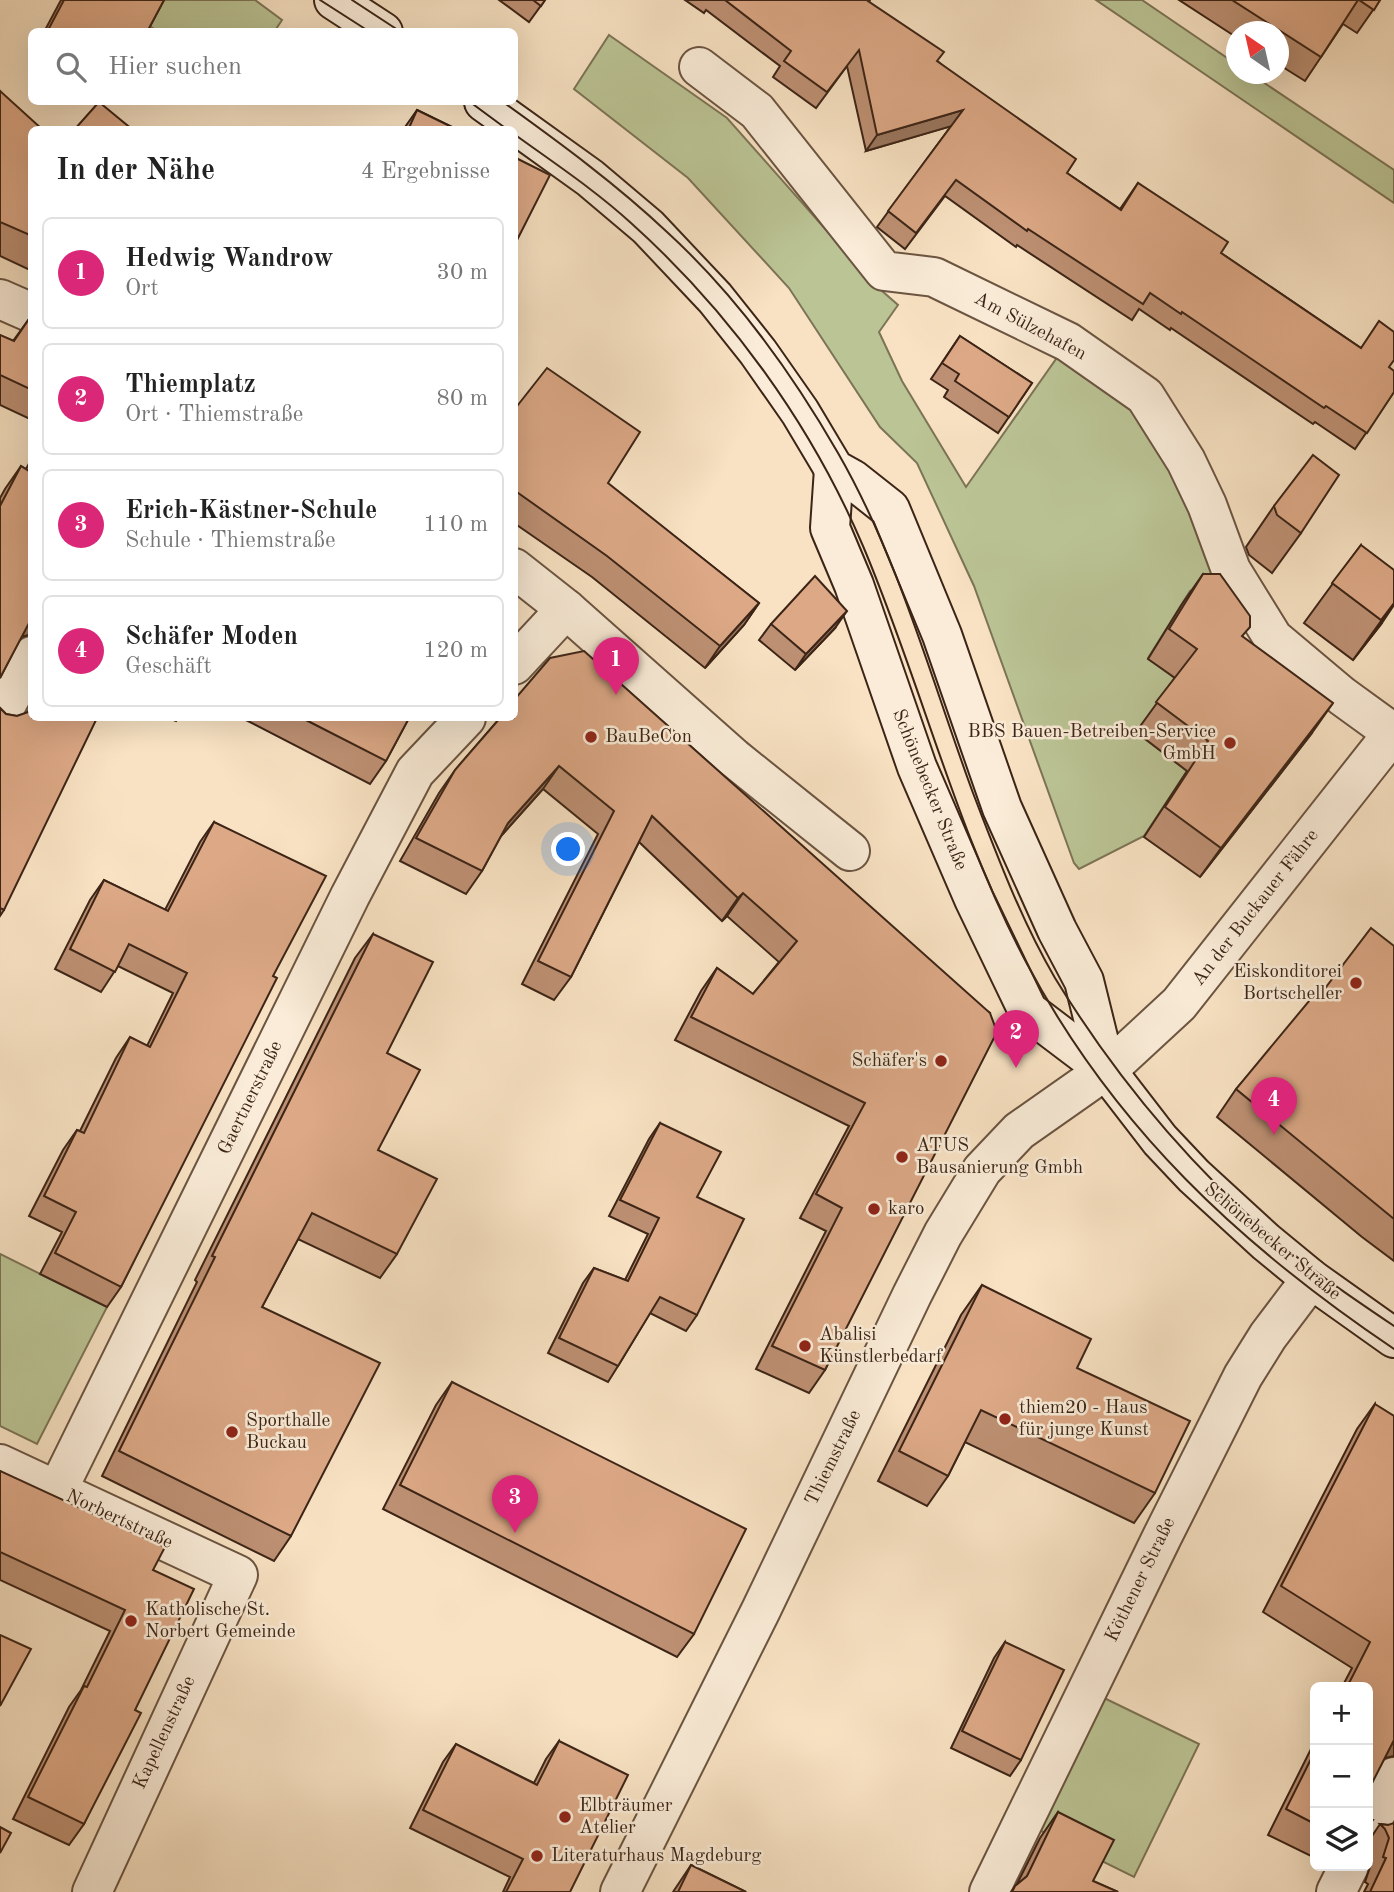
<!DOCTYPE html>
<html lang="de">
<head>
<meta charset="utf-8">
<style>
  :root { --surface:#fff; --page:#f2f2f2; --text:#222; --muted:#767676; --line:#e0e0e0; --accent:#db2777 }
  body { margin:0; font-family:"Old Standard TT",serif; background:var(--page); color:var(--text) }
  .controls { position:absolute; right:21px; bottom:21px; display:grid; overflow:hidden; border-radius:10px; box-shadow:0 7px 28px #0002 }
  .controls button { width:63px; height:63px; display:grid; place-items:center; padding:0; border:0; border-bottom:2px solid var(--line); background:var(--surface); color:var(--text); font:35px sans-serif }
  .compass { position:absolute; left:1226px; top:21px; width:63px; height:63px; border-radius:50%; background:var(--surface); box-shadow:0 7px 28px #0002; rotate:326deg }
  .you { position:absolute; left:569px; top:850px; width:24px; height:24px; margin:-18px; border:5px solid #fff; border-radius:50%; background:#1a73e8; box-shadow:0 0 0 10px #1a73e833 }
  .badge { display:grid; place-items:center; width:46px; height:46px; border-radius:50%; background:var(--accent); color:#fff; font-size:23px; font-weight:700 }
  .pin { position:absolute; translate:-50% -58px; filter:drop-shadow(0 2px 4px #0008) }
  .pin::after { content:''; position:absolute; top:37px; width:24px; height:21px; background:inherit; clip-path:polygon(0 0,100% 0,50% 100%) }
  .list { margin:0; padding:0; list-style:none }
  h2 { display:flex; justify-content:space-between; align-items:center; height:91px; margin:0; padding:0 28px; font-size:30px }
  h2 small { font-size:23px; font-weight:400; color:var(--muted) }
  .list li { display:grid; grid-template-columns:46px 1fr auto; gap:21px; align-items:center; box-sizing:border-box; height:112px; margin:0 14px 14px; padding:0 14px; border:2px solid var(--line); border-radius:10px }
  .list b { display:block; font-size:26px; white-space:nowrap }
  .list p { margin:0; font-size:23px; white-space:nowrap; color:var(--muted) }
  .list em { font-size:23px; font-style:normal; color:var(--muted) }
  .icon { flex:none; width:38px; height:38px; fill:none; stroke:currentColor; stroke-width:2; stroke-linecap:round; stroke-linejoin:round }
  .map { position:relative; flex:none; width:1394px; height:1892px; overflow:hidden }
  .search { position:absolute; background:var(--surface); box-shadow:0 7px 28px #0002; left:28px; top:28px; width:490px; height:77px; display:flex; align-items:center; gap:18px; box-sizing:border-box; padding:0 24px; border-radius:10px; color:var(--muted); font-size:26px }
  .panel { position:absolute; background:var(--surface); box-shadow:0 7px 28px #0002; left:28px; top:126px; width:490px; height:595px; border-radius:10px }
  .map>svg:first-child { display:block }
  .green { fill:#bbc495; stroke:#7c7456; stroke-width:2 }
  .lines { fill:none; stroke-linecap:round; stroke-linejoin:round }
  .minor-casing { stroke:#6b5441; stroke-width:42 }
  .secondary-casing { stroke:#3c2416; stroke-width:42 }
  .minor { stroke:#faecd8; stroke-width:38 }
  .secondary { stroke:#faecd8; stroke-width:38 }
  .tram { stroke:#3c2416; stroke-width:2 }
  .wall { fill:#bd9073; stroke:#3c2416; stroke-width:2 }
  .shaded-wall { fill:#9a765e; stroke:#3c2416; stroke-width:2 }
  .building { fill:#dca886; stroke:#3c2416; stroke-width:2 }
  .poi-dot { fill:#8f2418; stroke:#faecd8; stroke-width:2.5 }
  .labels { text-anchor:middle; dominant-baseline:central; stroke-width:5; stroke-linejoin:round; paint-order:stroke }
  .street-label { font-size:19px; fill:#3c2416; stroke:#faecd8 }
  .poi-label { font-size:19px; fill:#3c2416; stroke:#faecd8; text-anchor:start }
</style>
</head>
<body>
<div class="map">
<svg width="1394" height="1892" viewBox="0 0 1394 1892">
  <rect width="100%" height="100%" fill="#f8e2c3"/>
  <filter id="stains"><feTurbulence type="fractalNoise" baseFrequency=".00286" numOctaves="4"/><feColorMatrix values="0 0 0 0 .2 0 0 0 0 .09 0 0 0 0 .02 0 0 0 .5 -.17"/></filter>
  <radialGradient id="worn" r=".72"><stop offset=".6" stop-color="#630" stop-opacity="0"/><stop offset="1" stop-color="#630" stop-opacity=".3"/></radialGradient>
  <g class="green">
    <polygon points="164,0 255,0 282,20 274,32 158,32 150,26"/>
    <polygon points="1096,0 1142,0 1236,64 1236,74 1251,74 1394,170 1394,203"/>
    <polygon points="609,35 727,118 873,283 898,305 879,332 902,381 966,487 1068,342 1145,396 1231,570 1190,591 1148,658 1176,679 1136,732 1187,771 1144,836 1079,869 1074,863 974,586 917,463 880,427 789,288 688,178 574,89"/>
    <polygon points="0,1254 107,1307 37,1444 0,1426"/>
    <polygon points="1102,1697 1199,1744 1134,1877 1037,1829"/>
  </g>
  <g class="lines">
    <defs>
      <g id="minor">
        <polyline points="0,299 32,313"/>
        <polyline points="514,568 566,609 734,758 850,851"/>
        <polyline points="514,665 566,609"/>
        <polyline points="0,717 32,656"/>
        <polyline points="0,1464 238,1575 92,1892"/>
        <polyline points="57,1491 350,896 415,772 466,718"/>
        <polyline points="1368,1829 1394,1777"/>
        <polyline points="620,1892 761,1610 912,1295 943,1234 982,1170 1019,1131 1113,1065 1179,1004 1393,733 1342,696 1273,638 1231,570 1207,505 1186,461 1145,396 1068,342 934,277 884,271 757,111 699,67"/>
        <polyline points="989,1892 1162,1537 1243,1376 1268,1336 1311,1279"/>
        <polyline points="1336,1892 1349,1866"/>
      </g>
      <g id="secondary">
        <polyline points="334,0 383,32"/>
        <polyline points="484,102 590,178 648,227 715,298 758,352 800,412 834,469 852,479 890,509 942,635 1002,808 1057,930 1084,981 1106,1070"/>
        <polyline points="834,469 830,528 854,585 917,767 974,899 1028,1011 1106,1070 1160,1140 1194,1176 1266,1242 1311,1279 1394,1338"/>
      </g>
    </defs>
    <use href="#minor" class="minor-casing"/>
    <use href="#secondary" class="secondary-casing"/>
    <use href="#minor" class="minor"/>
    <use href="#secondary" class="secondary"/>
    <g class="tram">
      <polyline points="320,0 370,32"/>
      <polyline points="352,0 401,32"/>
      <polyline points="470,102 508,130"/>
      <path d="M503 102C560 143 616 184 667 232 736 295 792 373 838 453 899 559 931 679 973 793 997 855 1021 920 1055 978 1113 1073 1185 1160 1269 1234 1308 1268 1351 1297 1394 1326"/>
      <path d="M514 134C554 163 595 190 631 223 730 312 811 424 863 546 921 683 956 830 1026 962 1114 1128 1240 1245 1394 1349"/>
    </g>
  </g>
  <g class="wall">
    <polygon points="61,0 164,0 147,32 44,32"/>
    <polygon points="499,0 545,0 529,22"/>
    <polygon points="685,0 870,0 869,2 1067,173 1120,209 1138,183 1221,253 1389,367 1394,392 1355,449 1315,422 1313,424 1171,328 1170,330 1139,309 1132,320 1017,245 1016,247 945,196 905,249 877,227 951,126 866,151 847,66 816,108 773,77 780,66 706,10 704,13"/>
    <polygon points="1179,0 1380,0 1357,33 1343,24 1305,81 1278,64 1278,32 1236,32 1236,37"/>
    <polygon points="0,91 32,130 32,271 0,256"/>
    <polygon points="417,110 458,130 403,130"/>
    <polygon points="29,319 32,320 32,420 0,405 0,335 13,341"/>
    <polygon points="960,336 1032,383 998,433 944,397 948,390 931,379"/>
    <polygon points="514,410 759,603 744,625 705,668 592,577 514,523"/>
    <polygon points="32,458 32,634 21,637 0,678 0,498 5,489 21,466 26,469"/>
    <polygon points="1274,506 1301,533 1272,573 1249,555 1246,547"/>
    <polygon points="1361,545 1382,623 1353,660 1304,623"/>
    <polygon points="1203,574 1243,637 1312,733 1200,877 1144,837 1187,771 1136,732 1175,678 1148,659 1182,604"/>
    <polygon points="771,624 835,628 795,670 759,640"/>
    <polygon points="32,704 32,718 4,910 0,916 0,708 6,714 17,716 27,713"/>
    <polygon points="169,718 178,718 176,721"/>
    <polygon points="242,718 409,718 386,761 370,784"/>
    <polygon points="500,718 990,1013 825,1370 809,1393 756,1369 826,1231 800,1218 849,1126 675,1040 701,991 717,968 753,994 779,962 727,916 722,921 639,842 571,977 554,1000 522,984 598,834 543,789 501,836 482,871 466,894 400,861 439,793 455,770"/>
    <polygon points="214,822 273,976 121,1287 107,1307 40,1274 62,1232 29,1216 63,1150 77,1130 80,1131 116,1058 130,1037 147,1046 173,993 118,966 101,992 55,969 90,900 104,880 165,910 200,842"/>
    <polygon points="373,934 387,1053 378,1150 397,1254 380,1278 298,1239 262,1307 291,1536 274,1561 102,1476 197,1282 195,1280 355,958"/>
    <polygon points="1394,946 1394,1261 1362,1237 1217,1117 1236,1089 1323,991"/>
    <polygon points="660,1123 697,1197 697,1315 686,1331 650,1313 618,1366 608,1382 548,1353 583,1283 594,1268 625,1280 648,1234 609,1216 649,1139"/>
    <polygon points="982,1285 1077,1368 1155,1493 1134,1523 965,1442 948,1476 927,1506 878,1481 961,1315"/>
    <polygon points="452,1382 694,1634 677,1657 383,1509 436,1405"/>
    <polygon points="1375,1404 1392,1755 1368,1687 1342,1687 1352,1668 1263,1612 1357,1429"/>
    <polygon points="0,1471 153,1570 135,1710 84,1824 69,1845 13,1819 69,1707 81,1690 110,1631 0,1580"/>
    <polygon points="1005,1642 1021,1760 1010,1776 951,1748 994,1658"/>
    <polygon points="559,1741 570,1892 503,1892 510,1877 410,1828 443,1762 456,1744 534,1783 546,1759"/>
    <polygon points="1315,1741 1315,1858 1268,1835"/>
    <polygon points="1058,1812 1093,1881 1118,1892 1011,1892 1017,1884 1040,1838"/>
    <polygon points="1380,1824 1388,1825 1394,1892 1364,1892 1368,1884 1365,1882 1371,1864 1368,1855 1368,1842"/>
    <polygon points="691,1865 746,1892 673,1892"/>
  </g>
  <g class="shaded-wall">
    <polygon points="963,110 952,126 866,151 877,135"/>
    <polygon points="759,603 744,625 705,668 720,646"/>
    <polygon points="1394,603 1394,605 1382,623 1353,660"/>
    <polygon points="847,611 835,628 795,670 806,654"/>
    <polygon points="32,620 32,634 21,637 29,623"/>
    <polygon points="1333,703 1312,733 1200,877 1221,848"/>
    <polygon points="559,766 543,789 492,846 508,823"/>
    <polygon points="743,893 727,916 722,921 738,898"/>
    <polygon points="1394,1740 1394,1756 1381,1759"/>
    <polygon points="1368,1819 1373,1820 1368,1827"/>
  </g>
  <g class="building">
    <polygon points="64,0 164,0 147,32 47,32"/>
    <polygon points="533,0 545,0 541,6"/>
    <polygon points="725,0 869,0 868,1 944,52 937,61 1076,159 1067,173 1121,210 1138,183 1228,242 1221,253 1361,348 1379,321 1394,332 1394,360 1389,367 1394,371 1394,392 1367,433 1326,406 1324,408 1182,312 1181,314 1150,293 1143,304 1028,229 1027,231 956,180 916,233 888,211 963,110 877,135 859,50 827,92 784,61 791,51"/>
    <polygon points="1232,0 1358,0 1321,57"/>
    <polygon points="1359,0 1380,0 1374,10"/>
    <polygon points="0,91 43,130 32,130 32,236 0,222"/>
    <polygon points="99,102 133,130 74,130"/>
    <polygon points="417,110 458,130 408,130"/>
    <polygon points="514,157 550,175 514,246"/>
    <polygon points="29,319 32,320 32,390 0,375 0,335 14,341"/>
    <polygon points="960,336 1032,383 1009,417 955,381 959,374 942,363"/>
    <polygon points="547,368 640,432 608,483 759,603 720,646 607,556 514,490 514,410"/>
    <polygon points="1313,455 1339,475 1301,533 1277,515 1274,506"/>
    <polygon points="21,466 29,471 32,466 32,620 29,623 0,678 0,506"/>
    <polygon points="1361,545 1394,570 1394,603 1381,620 1332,583"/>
    <polygon points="1203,574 1220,574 1250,616 1250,627 1242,636 1333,703 1221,848 1165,807 1208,741 1156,702 1197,649 1169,629"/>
    <polygon points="815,576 847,611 806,654 771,624"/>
    <polygon points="584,651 990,1013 997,1032 825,1370 772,1346 842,1208 816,1194 865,1103 691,1017 717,968 753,994 797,941 743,893 738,898 652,816 571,977 538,961 614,811 559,766 508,823 482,871 416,838 455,770 500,718 514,718 514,700 550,658"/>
    <polygon points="0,708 6,714 17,716 28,712 32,709 32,718 97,718 4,910 0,908"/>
    <polygon points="302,718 409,718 386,761"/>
    <polygon points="214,822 326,876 273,976 277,978 121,1287 55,1253 76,1212 44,1196 77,1130 84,1133 130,1037 150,1047 187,973 129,944 115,972 70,949 104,880 168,911"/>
    <polygon points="1371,928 1394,946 1394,1219 1236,1089 1319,989 1323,991"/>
    <polygon points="373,934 433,962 387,1053 420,1070 378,1150 437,1179 397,1254 312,1213 262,1307 380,1363 291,1536 119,1451 215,1257 212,1256"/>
    <polygon points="660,1123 721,1152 697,1197 744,1219 697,1315 660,1297 618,1366 559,1338 594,1268 628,1281 659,1218 620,1200"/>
    <polygon points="982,1285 1091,1339 1077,1368 1190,1421 1155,1493 981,1410 948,1476 899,1451"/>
    <polygon points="452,1382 746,1529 694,1634 400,1485"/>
    <polygon points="1375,1404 1394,1416 1394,1740 1368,1791 1368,1687 1347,1687 1370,1642 1281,1586"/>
    <polygon points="0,1471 165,1547 153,1570 194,1589 135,1710 141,1713 84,1824 28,1797 84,1686 87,1687 125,1610 0,1552"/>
    <polygon points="0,1635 31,1649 0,1706"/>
    <polygon points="1005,1642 1064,1670 1021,1760 962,1731"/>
    <polygon points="559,1741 628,1775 570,1892 506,1892 523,1859 423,1810 456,1744 537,1785"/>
    <polygon points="1315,1751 1315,1824 1286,1809"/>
    <polygon points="1058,1812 1114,1840 1093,1881 1118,1892 1012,1892 1015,1886 1027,1876"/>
    <polygon points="1394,1823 1394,1892 1370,1892 1386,1858 1383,1857 1389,1838 1385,1829 1380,1824 1388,1825"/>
    <polygon points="0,1827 11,1833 0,1853"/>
    <polygon points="691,1865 746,1892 678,1892"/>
  </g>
  <g class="poi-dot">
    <circle cx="591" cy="737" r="7"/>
    <circle cx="1230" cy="743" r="7"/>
    <circle cx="1356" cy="983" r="7"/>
    <circle cx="941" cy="1061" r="7"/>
    <circle cx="902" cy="1157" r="7"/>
    <circle cx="874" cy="1209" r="7"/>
    <circle cx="805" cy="1346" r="7"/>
    <circle cx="1005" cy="1419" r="7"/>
    <circle cx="232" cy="1432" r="7"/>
    <circle cx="131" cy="1621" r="7"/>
    <circle cx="565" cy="1817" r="7"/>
    <circle cx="537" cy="1856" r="7"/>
  </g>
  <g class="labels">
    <g class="street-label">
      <text transform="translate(1030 327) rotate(28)">Am Sülzehafen</text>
      <text transform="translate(929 790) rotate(68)">Schönebecker Straße</text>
      <text transform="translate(1256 908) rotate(-52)">An der Buckauer Fähre</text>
      <text transform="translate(251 1098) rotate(-64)">Gaertnerstraße</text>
      <text transform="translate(1272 1242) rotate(40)">Schönebecker Straße</text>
      <text transform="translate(834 1458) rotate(-64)">Thiemstraße</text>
      <text transform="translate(119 1520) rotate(25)">Norbertstraße</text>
      <text transform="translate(1141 1580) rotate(-64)">Köthener Straße</text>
      <text transform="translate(165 1733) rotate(-65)">Kapellenstraße</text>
    </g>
    <g class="poi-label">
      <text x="1216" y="732" text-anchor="end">BBS Bauen-Betreiben-Service<tspan x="1216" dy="22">GmbH</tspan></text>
      <text x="605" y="737">BauBeCon</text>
      <text x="1342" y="972" text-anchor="end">Eiskonditorei<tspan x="1342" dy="22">Bortscheller</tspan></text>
      <text x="927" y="1061" text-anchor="end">Schäfer's</text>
      <text x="916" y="1146">ATUS<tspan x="916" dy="22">Bausanierung Gmbh</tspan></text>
      <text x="888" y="1209">karo</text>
      <text x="819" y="1335">Abalisi<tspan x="819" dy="22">Künstlerbedarf</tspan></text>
      <text x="1019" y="1408">thiem20 - Haus<tspan x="1019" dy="22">für junge Kunst</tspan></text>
      <text x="246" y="1421">Sporthalle<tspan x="246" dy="22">Buckau</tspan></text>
      <text x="145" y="1610">Katholische St.<tspan x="145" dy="22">Norbert Gemeinde</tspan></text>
      <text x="579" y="1806">Elbträumer<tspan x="579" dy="22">Atelier</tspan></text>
      <text x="551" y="1856">Literaturhaus Magdeburg</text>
    </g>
  </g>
  <rect width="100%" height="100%" filter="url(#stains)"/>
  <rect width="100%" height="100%" fill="url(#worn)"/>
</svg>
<div class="controls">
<button>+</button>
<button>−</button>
<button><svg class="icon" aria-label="layers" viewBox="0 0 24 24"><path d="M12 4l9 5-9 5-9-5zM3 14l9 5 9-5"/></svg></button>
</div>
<svg class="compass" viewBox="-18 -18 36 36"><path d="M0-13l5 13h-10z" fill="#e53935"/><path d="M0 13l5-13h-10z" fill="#767676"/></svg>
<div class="you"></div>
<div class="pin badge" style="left:616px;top:695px">1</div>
<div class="pin badge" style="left:1016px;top:1068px">2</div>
<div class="pin badge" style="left:515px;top:1533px">3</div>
<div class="pin badge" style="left:1274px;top:1135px">4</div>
<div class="search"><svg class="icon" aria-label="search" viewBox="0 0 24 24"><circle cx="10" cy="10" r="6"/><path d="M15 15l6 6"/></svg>Hier suchen</div>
<section class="panel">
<h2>In der Nähe<small>4 Ergebnisse</small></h2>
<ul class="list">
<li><span class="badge">1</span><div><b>Hedwig Wandrow</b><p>Ort</p></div><em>30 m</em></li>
<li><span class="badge">2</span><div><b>Thiemplatz</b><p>Ort · Thiemstraße</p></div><em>80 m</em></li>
<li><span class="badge">3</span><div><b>Erich-Kästner-Schule</b><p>Schule · Thiemstraße</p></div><em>110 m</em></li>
<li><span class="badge">4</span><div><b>Schäfer Moden</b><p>Geschäft</p></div><em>120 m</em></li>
</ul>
</section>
</div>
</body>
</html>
